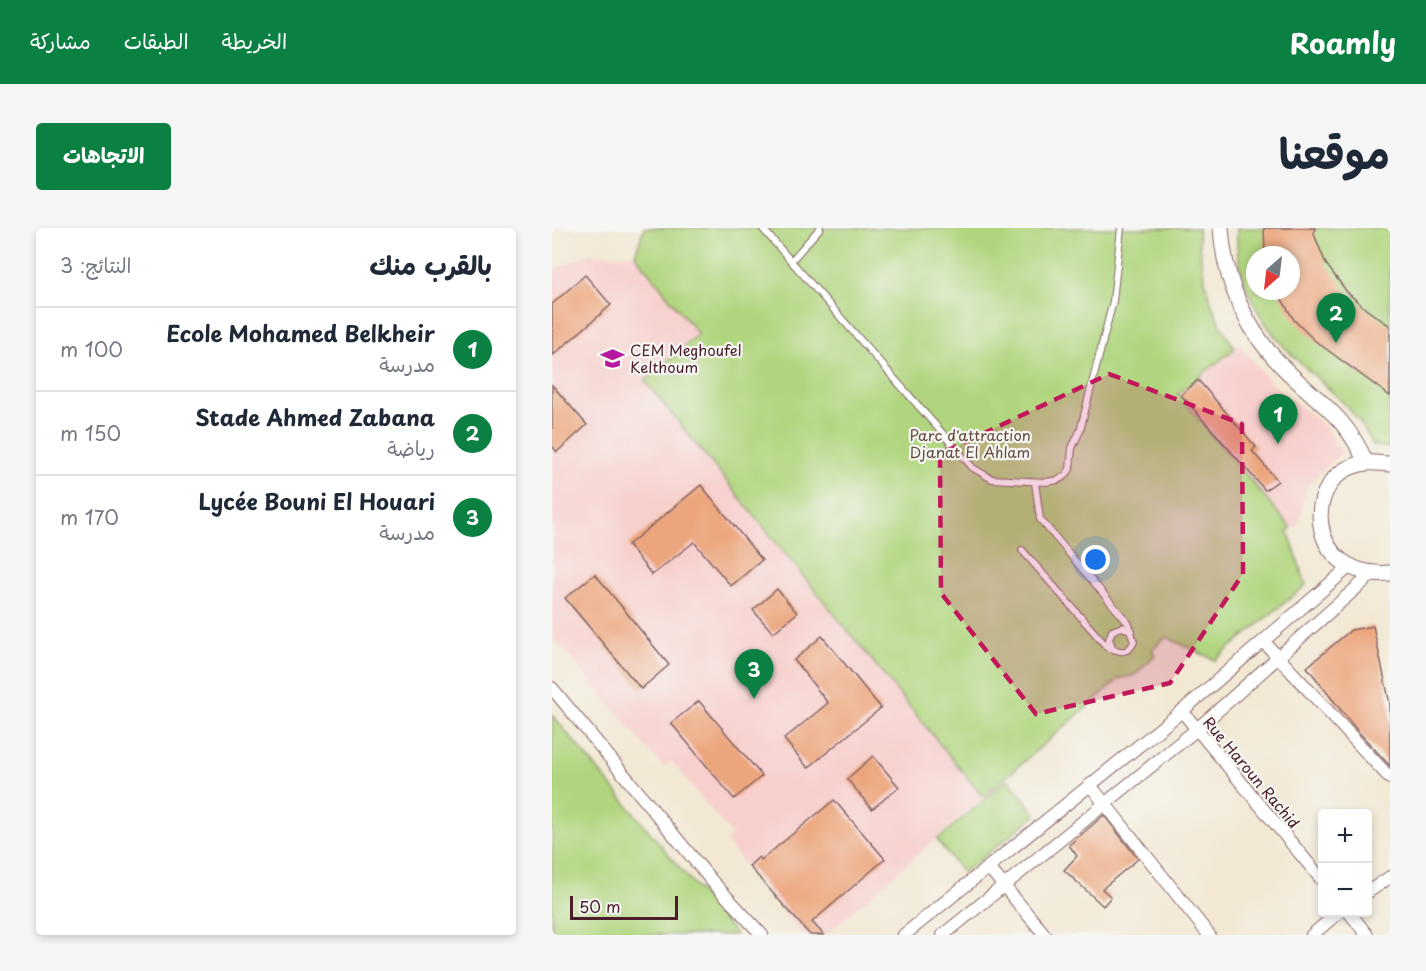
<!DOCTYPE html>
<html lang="ar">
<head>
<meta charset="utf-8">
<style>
  :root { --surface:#fff; --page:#f6f6f7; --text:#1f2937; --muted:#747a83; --line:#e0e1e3; --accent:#0b8043 }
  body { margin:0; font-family:"Playpen Sans","Playpen Sans Arabic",sans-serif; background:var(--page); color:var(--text); direction:rtl }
  .controls { position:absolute; right:18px; bottom:18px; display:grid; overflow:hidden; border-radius:6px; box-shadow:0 3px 9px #0003 }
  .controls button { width:54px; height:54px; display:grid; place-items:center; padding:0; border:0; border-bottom:2px solid var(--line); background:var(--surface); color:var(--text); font:30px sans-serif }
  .compass { position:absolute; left:694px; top:18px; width:54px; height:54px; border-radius:50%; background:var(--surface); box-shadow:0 3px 9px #0003; rotate:208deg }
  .scale { position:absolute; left:18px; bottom:15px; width:108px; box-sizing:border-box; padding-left:6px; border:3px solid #4a1f2b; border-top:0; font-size:16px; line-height:21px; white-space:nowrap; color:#4a1f2b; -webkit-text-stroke:4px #f6f6f2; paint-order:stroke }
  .you { position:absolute; left:544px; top:332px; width:21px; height:21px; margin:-15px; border:4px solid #fff; border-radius:50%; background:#1a73e8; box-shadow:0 0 0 9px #1a73e833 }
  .badge { display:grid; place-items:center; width:39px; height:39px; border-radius:50%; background:var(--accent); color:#fff; font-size:20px; font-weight:700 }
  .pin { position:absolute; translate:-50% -50px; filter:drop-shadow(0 2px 3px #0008) }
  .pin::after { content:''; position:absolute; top:32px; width:21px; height:18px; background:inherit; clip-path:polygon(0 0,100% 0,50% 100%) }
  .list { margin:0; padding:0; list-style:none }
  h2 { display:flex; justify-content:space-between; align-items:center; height:78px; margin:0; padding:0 24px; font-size:26px }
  h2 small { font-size:20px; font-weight:400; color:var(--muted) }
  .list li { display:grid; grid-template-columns:39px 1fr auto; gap:18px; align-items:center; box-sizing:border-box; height:84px; padding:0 24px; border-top:2px solid var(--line) }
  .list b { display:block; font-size:22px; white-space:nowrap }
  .list p { margin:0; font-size:20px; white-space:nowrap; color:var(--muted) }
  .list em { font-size:20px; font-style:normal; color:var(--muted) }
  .map { position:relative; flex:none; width:838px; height:707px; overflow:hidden; direction:ltr; border-radius:6px }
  header { display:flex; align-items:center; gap:36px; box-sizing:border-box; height:84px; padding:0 30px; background:var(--accent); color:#fff }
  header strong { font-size:28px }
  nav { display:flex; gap:33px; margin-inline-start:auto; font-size:21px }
  .intro { display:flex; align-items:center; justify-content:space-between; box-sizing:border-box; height:144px; padding:0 36px }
  h1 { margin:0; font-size:42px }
  .button { padding:15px 27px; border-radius:6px; background:var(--accent); color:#fff; font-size:21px; font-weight:700 }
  main { display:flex; gap:36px; padding:0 36px }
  aside { flex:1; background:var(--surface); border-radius:6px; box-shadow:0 3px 9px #0003 }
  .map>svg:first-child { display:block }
  .built { fill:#f7d0ce }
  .green { fill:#b0d57e; stroke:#7d7a54; stroke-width:1.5; fill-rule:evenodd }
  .building { fill:#eca57b }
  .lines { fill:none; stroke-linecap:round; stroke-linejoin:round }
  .service-casing { stroke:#856566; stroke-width:8 }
  .minor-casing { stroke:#856566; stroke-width:14 }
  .tertiary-casing { stroke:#856566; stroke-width:17 }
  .service { stroke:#fff; stroke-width:6 }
  .minor { stroke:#fff; stroke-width:12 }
  .tertiary { stroke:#fff; stroke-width:15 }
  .marked { fill:#c2185b; fill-opacity:0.2; stroke:#c2185b; stroke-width:4.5; stroke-dasharray:12 8; stroke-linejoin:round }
  .labels { text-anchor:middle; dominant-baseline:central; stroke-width:4.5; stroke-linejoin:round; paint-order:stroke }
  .poi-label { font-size:15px; fill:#4a1f2b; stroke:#f6f6f2; text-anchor:start }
  .park-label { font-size:15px; fill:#644c40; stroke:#f6f6f2 }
  .street-label { font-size:15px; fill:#4a1f2b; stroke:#f6f6f2 }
</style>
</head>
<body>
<header>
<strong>Roamly</strong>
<nav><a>الخريطة</a><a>الطبقات</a><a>مشاركة</a></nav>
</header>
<div class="intro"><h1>موقعنا</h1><a class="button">الاتجاهات</a></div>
<main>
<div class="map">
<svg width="838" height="707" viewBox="0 0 838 707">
  <rect width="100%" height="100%" fill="#f6f6f2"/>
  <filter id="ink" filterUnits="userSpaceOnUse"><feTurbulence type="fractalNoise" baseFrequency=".0167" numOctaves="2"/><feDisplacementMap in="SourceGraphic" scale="12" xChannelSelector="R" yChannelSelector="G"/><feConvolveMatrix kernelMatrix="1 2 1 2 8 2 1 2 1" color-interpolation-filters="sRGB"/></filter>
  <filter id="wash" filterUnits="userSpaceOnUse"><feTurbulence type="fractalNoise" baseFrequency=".008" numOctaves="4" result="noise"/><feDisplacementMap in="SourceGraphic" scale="24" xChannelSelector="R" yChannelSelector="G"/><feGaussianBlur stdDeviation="1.35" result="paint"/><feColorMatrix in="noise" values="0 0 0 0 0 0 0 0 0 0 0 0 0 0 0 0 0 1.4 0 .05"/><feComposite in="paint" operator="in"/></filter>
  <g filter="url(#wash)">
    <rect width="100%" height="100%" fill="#f2e8d3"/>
    <g class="built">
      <polygon points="37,26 83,27 146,106 93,154 431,569 274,707 251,707 174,613 180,607 120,534 111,539 0,408 0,42"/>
      <polygon points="687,117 720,156 774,199 790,224 755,258 746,299 739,300 626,166"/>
    </g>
    <g class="green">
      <path d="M92 0H646C648 42 658 86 683 120L626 166 739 300 736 303 754 357 663 432 614 409 600 422 603 427 583 447 567 451 431 569 93 153 146 106 83 27Z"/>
      <path d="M685 0H838V220L821 217C804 179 772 158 743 130 707 95 682 50 685 0ZM703 27H739V63H703Z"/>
      <polygon points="0,487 184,707 0,707"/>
      <polygon points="456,551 484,587 411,645 385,612"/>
    </g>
    <g id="blocks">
      <g class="building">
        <polygon points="712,0 763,0 762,6 774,36 795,64 815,82 838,98 838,168 762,112 742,92 725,63 739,63 739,27 713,27"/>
        <polygon points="33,47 59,77 0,128 0,76"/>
        <polygon points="646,152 704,219 700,223 726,253 713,262 629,167"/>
        <polygon points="0,157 35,197 5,224 0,218"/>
        <polygon points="149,257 210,332 179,358 142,314 100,347 76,317"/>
        <polygon points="43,346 117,437 89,461 13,370"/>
        <polygon points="225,361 245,385 221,405 201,382"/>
        <polygon points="821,398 838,476 838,538 803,500 755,439 799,402"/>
        <polygon points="270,408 329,480 256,540 232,511 276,475 242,432"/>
        <polygon points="147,473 210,548 182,571 119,495"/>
        <polygon points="321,528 347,559 320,581 295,551"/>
        <polygon points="282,572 333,631 260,694 272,707 258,707 197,638 207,629 209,632"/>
        <polygon points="552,587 586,631 550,661 559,669 551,678 512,642 525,628 517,617"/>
      </g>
    </g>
  </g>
  <g filter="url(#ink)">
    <use href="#blocks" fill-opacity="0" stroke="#856566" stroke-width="1.5"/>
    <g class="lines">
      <defs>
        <g id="service">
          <polyline points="210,0 421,240 440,251 494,254 506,252 513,248 518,241 520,220 528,203 561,73 569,0"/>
          <polyline points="240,32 268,0"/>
          <polyline points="483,254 488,291 576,395 580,403"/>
          <path d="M470 322 555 419C566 423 575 428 582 414L578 402 570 399 560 403 557 411 561 421"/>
        </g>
        <g id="minor">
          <polyline points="712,414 838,550"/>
          <polyline points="0,460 159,652 210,707"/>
          <polyline points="630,483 770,652"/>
          <polyline points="538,557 657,707"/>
          <polyline points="437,640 493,707"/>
          <polyline points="816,664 838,649"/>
          <polyline points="797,684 815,707"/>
          <polyline points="352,707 630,483 796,340"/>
          <polyline points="391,707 645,501 819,347"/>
          <polyline points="760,707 787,684"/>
        </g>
        <g id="tertiary">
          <path d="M669 0C672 50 692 99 728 136 762 172 793 185 814 235"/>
          <path d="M838 236C831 236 822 234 815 235 747 242 752 353 838 345"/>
        </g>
      </defs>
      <use href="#service" class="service-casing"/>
      <use href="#minor" class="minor-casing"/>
      <use href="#tertiary" class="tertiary-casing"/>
      <use href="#service" class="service"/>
      <use href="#minor" class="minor"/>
      <use href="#tertiary" class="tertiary"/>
    </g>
  </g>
  <path class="marked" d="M557 146 690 196 691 346 618 455 484 486 389 365 388 226Z"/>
  <defs>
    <symbol id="school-bare" viewBox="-9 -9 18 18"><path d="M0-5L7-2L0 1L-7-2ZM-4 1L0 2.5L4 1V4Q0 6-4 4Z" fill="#b5179e" stroke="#f6f6f2" stroke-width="2.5" paint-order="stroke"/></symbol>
  </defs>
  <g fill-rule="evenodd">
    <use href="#school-bare" x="44" y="114" width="33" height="33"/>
  </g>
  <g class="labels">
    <g class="poi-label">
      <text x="78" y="121">CEM Meghoufel<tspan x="78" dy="17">Kelthoum</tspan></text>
    </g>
    <g class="park-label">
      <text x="418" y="206">Parc d'attraction<tspan x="418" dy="17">Djanat El Ahlam</tspan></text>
    </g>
    <g class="street-label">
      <text transform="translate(700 544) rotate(50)">Rue Haroun Rachid</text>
    </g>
  </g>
</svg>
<div class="controls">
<button>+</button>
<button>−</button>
</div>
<svg class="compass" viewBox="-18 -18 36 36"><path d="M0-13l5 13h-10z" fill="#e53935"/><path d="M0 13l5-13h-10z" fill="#747a83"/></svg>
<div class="scale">50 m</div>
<div class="you"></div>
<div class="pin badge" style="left:726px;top:216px">1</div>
<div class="pin badge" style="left:784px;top:115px">2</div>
<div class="pin badge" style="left:202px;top:471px">3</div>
</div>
<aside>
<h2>بالقرب منك<small>النتائج: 3</small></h2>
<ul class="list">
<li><span class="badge">1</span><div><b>Ecole Mohamed Belkheir</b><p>مدرسة</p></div><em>100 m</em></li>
<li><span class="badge">2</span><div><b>Stade Ahmed Zabana</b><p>رياضة</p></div><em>150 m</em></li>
<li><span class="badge">3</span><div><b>Lycée Bouni El Houari</b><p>مدرسة</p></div><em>170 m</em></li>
</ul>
</aside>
</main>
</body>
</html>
